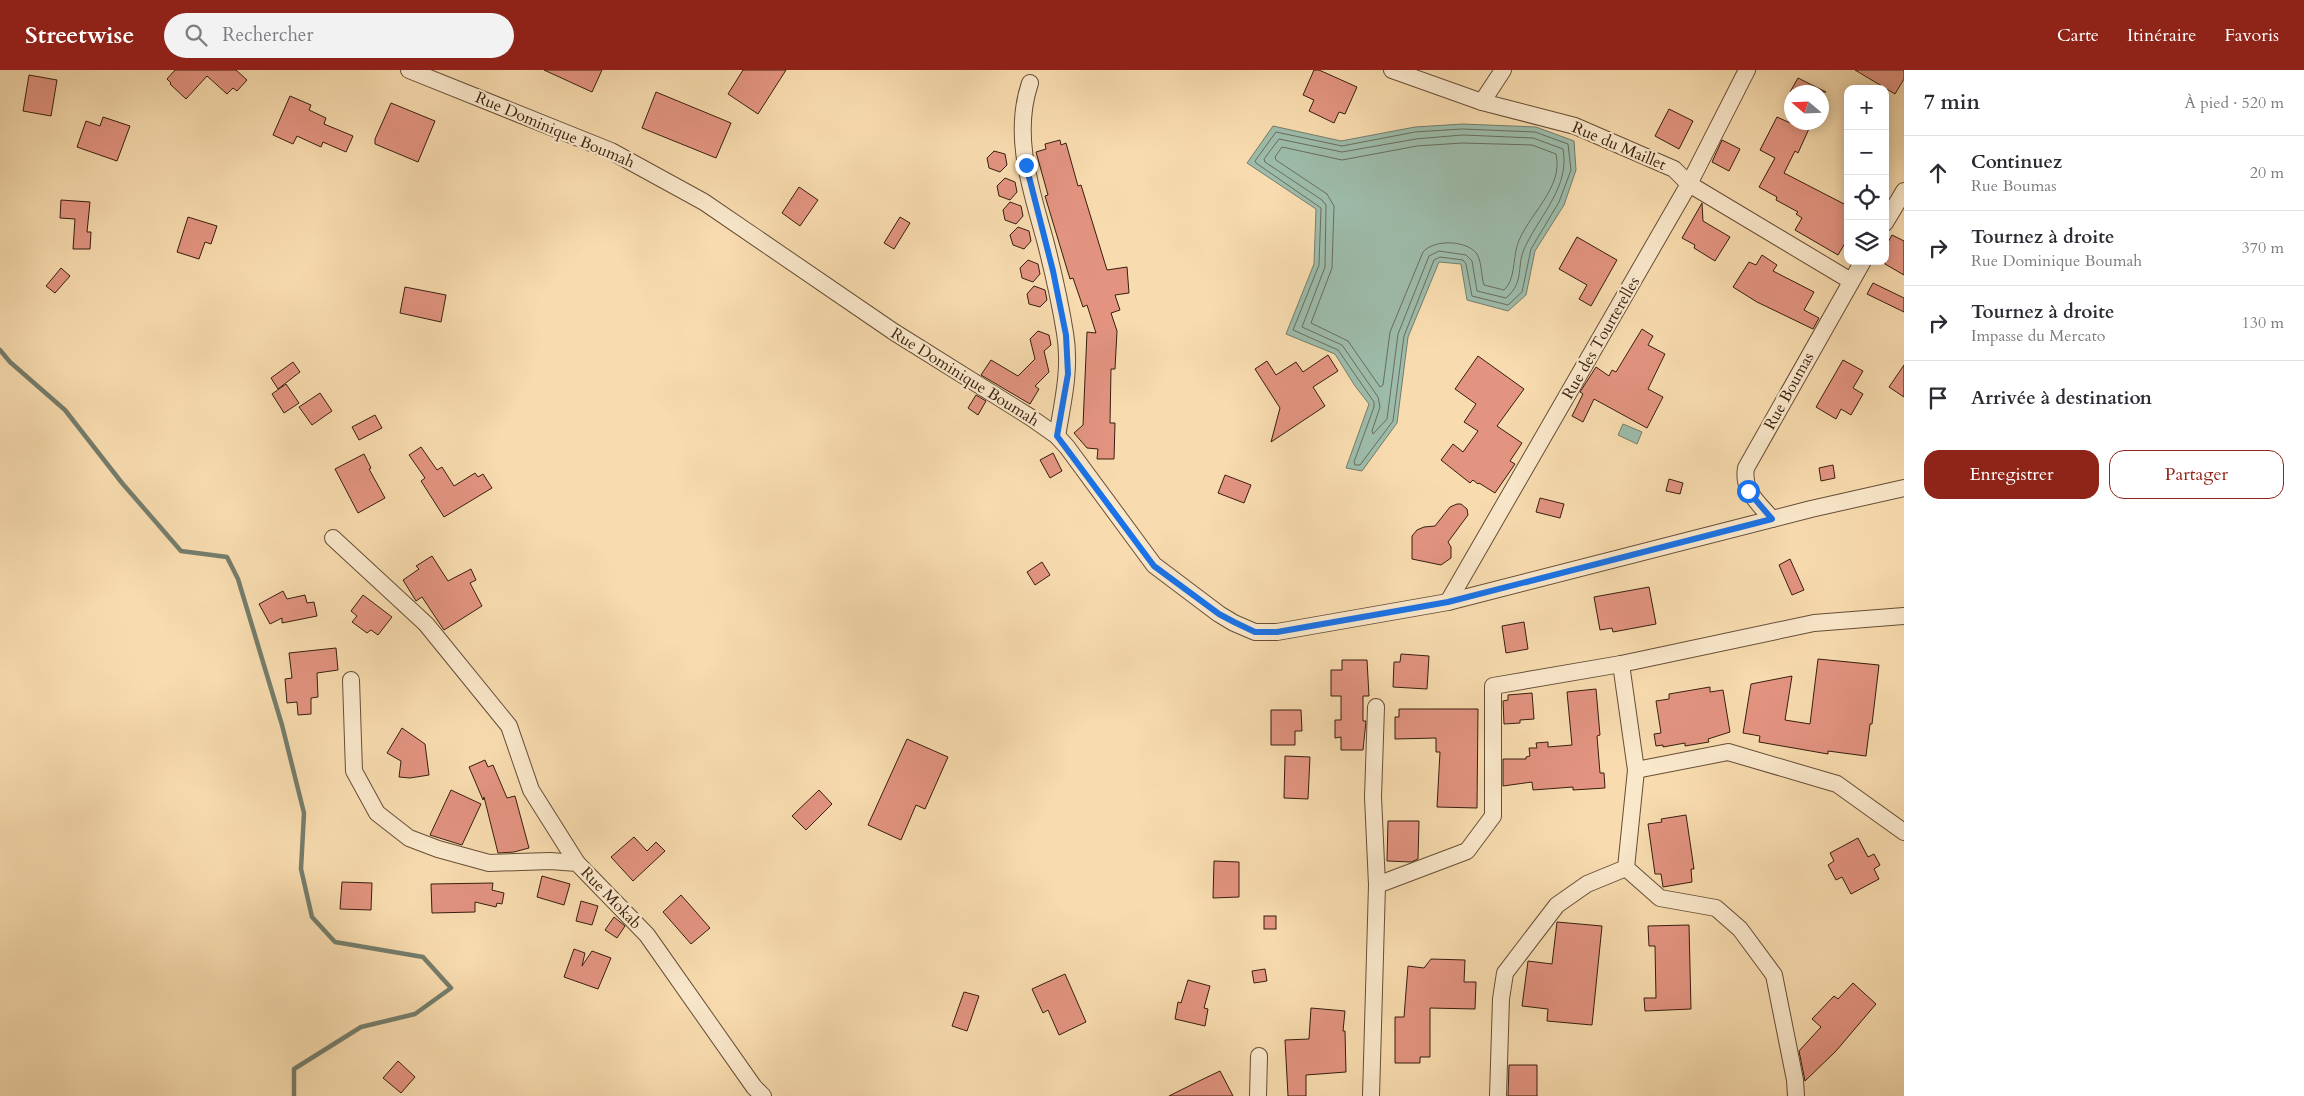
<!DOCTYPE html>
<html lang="fr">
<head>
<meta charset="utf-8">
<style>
  :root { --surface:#fff; --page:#f2f2f3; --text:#2b2b33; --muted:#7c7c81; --line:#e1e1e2; --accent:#8f2418 }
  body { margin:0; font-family:Cardo,serif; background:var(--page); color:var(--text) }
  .controls { position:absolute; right:15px; top:15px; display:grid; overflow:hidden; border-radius:10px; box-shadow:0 2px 12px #0003 }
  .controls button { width:45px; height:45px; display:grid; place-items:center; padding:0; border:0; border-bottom:1px solid var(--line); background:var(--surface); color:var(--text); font:25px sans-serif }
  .compass { position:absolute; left:1784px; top:15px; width:45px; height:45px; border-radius:50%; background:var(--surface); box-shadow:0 2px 12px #0003; rotate:289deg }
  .stop { position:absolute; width:15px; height:15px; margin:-11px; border:4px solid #1a73e8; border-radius:50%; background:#fff }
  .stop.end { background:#1a73e8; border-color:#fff; box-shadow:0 1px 5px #0008 }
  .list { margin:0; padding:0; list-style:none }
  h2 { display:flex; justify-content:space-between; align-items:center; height:65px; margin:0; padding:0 20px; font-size:21px }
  h2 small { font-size:16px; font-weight:400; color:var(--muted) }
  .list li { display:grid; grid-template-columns:32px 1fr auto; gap:15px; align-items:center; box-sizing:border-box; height:75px; padding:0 20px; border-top:1px solid var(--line) }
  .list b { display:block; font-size:19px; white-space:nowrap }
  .list p { margin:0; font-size:16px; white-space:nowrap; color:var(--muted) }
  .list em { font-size:16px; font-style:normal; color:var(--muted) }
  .actions { display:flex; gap:10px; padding:15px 20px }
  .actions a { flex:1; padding:11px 0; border:1px solid var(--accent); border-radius:15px; text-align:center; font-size:18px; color:var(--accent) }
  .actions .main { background:var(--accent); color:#fff }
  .icon { flex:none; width:28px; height:28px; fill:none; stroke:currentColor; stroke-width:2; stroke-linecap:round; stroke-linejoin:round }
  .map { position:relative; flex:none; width:1904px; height:1026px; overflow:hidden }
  header { display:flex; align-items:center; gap:30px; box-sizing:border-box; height:70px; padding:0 25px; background:var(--accent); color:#fff }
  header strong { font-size:24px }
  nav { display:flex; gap:28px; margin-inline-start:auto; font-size:18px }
  .search { width:350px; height:45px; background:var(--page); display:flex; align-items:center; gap:12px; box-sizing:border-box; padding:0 18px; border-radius:28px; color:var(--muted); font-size:19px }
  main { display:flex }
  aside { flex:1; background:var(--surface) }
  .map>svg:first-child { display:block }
  .water { fill:#9dbcab; stroke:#747d6c }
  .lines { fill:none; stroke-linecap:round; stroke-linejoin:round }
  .shore { stroke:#6a6d5c; stroke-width:1 }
  .stream { stroke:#747d6c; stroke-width:4.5 }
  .building { fill:#e39481; stroke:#371e0e }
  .minor-casing { stroke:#674e36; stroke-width:18 }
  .minor { stroke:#fae8cb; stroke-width:16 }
  .route { stroke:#1a73e8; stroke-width:6 }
  .labels { text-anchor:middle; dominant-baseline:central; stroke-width:4.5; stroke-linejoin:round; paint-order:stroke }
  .street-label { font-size:16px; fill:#371e0e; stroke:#fae8cb }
</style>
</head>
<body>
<header>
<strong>Streetwise</strong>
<div class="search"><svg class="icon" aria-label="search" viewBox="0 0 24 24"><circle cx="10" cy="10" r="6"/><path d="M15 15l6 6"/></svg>Rechercher</div>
<nav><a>Carte</a><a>Itinéraire</a><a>Favoris</a></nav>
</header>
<main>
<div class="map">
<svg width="1904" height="1026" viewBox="0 0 1904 1026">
  <rect width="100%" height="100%" fill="#f8dcaf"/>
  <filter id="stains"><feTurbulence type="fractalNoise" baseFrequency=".004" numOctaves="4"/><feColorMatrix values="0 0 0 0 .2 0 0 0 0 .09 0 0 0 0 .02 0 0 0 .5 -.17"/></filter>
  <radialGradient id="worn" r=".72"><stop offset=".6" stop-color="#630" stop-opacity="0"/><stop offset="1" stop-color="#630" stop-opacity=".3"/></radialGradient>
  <g class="water">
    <polygon points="1463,54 1536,57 1574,71 1576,100 1564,135 1535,181 1526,225 1508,241 1467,230 1461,194 1439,192 1408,267 1397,353 1362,401 1346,398 1369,334 1355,316 1335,284 1286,264 1314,194 1316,139 1247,93 1273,56 1341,71 1415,57"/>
    <polygon points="1623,354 1642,362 1637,374 1618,365"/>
  </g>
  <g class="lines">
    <g class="shore">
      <polygon points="1463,59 1535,62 1568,74 1571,100 1559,132 1531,179 1522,222 1508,235 1472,226 1466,194 1463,190 1440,187 1434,190 1404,266 1393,351 1360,395 1355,395 1354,392 1374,337 1374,332 1338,280 1293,260 1319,195 1321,138 1256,93 1255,91 1276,62 1342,76 1415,62"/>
      <path d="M1463 65 1533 68 1563 79C1570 116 1541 144 1526 175 1515 195 1526 211 1506 228L1477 221 1472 191 1466 185 1439 181 1429 186 1398 264 1387 349 1373 364 1372 361 1380 337 1378 327 1342 275 1302 257 1325 197 1326 135 1322 130 1265 92 1264 89 1279 69 1342 82 1416 69Z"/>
      <path d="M1463 73 1532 75 1556 84C1564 119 1526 146 1517 176 1513 190 1515 210 1504 220L1484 215C1481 205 1482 193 1477 184 1467 170 1434 169 1423 182L1390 262 1383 315 1380 317 1348 271 1311 253 1332 198 1334 136 1327 124 1276 90 1275 87 1282 77 1342 90 1417 76Z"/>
    </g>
    <polyline class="stream" points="0,280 10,292 65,340 122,413 181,481 227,487 238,509 282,655 304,743 301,799 312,847 335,872 423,887 451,918 415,944 361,957 294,999 294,1026"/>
  </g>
  <g class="building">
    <polygon points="175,0 236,0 247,10 237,21 233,18 227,24 207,6 186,29 170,14 171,13 167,9"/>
    <polygon points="544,0 602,0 592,22"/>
    <polygon points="743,0 786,0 758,44 728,24"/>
    <polygon points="1314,0 1319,0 1357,17 1345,44 1339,42 1334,53 1309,41 1314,30 1303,25"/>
    <polygon points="1855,0 1904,0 1904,9 1895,24"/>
    <polygon points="29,5 57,10 51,46 23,41"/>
    <polygon points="1798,8 1826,22 1790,22"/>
    <polygon points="656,22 731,53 716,88 642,58"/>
    <polygon points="290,26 311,35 309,40 326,48 324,54 353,66 346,82 323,72 321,77 297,66 293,74 273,65"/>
    <polygon points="391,33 435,51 418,92 375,74 375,69"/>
    <polygon points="1669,39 1693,51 1679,79 1655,66"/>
    <polygon points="103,47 130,56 117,91 77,77 86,51 100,56"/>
    <polygon points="1777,47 1788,52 1812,52 1798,83 1795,81 1784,103 1848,136 1848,168 1838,185 1795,160 1802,148 1796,144 1798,142 1776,130 1777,127 1759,117 1775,88 1760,80"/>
    <polygon points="1060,70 1061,75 1066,73 1078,116 1081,115 1107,200 1127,197 1129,223 1115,225 1120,240 1111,243 1117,261 1115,299 1111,299 1110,353 1115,353 1114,389 1097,389 1098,379 1087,378 1074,363 1083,355 1087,262 1096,263 1087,235 1083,237 1073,208 1070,209 1045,126 1048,125 1036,82 1046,79 1045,74"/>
    <polygon points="1722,70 1740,79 1729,101 1712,92"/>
    <polygon points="994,81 1005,84 1007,95 1000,102 989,98 987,88"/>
    <polygon points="1005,108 1015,112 1017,122 1010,130 999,126 997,116"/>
    <polygon points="799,117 818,130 800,156 782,143"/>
    <polygon points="61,130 90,132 87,162 91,162 90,179 73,179 75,149 60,148"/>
    <polygon points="1010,132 1021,136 1023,146 1016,154 1005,150 1003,140"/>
    <polygon points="1702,133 1703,151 1730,167 1715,191 1694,178 1695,175 1682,168"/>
    <polygon points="188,147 217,156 211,174 205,172 199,189 177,182"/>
    <polygon points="900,147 910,153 894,179 884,173"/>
    <polygon points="1018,157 1029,161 1031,171 1024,179 1013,175 1010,165"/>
    <polygon points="1892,165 1904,171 1904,205 1885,194 1885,178"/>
    <polygon points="1577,167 1617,190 1591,236 1579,229 1587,215 1559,199"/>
    <polygon points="1762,185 1777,195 1773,201 1814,222 1804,240 1819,248 1813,259 1757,232 1733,217 1749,192 1756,195"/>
    <polygon points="1028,190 1038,194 1040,204 1033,212 1022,208 1020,198"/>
    <polygon points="61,198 70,206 55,223 46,216"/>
    <polygon points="1873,213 1904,228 1904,242 1867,224"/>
    <polygon points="1034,216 1045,220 1047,230 1040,237 1029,234 1027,224"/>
    <polygon points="405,217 446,225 441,252 400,243"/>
    <polygon points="1642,259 1653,266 1648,275 1665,284 1648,319 1663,327 1647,358 1594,329 1583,352 1572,346 1583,324 1580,322 1596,297 1609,306 1612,300 1616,302"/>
    <polygon points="1038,261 1049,265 1051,275 1044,281 1049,302 1035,316 1039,319 1030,334 981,305 991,290 1018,306 1035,289 1030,269"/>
    <polygon points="1328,285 1338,301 1313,317 1325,336 1271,372 1280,338 1255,299 1267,291 1276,305 1296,292 1303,302"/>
    <polygon points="1478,286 1524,319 1497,356 1522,373 1510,391 1515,394 1495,423 1479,413 1478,414 1473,410 1470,413 1441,390 1453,374 1463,382 1478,361 1464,352 1476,334 1455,319"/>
    <polygon points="1843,290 1863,301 1853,318 1863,324 1851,345 1841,339 1836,349 1816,337"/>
    <polygon points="293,292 300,302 278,319 271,308"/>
    <polygon points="1904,295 1904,327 1889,317"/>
    <polygon points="286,314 299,333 284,343 272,324"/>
    <polygon points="320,323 332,341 312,355 299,337"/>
    <polygon points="976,325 986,331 978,345 968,338"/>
    <polygon points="375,345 382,358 359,370 352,357"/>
    <polygon points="421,377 437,400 442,397 454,416 475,403 478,407 483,404 492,418 444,447 421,411 425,408 409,385"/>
    <polygon points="1053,383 1062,401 1050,408 1040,390"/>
    <polygon points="364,384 371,398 369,399 385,428 358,443 335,399"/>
    <polygon points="1833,395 1835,408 1821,411 1819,398"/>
    <polygon points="1225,405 1251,415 1244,433 1218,423"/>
    <polygon points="1669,409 1683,413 1680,424 1666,421"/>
    <polygon points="1540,428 1564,434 1560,448 1536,442"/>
    <polygon points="1457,434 1461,434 1467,439 1468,445 1448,472 1451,477 1451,488 1441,495 1412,489 1412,466 1417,460 1424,457 1435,456 1450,437"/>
    <polygon points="432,486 448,511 471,499 476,510 470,513 482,536 444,560 422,527 416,531 403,510 419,499 416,496"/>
    <polygon points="1790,489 1804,520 1792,525 1779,495"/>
    <polygon points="1042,492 1050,505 1035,515 1027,502"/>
    <polygon points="1649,517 1656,554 1613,562 1612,558 1600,560 1594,527"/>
    <polygon points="283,521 287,529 305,525 307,533 314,532 317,546 282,553 282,548 270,554 259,534"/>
    <polygon points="363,525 392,547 378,565 371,560 367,563 352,552 357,546 351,541"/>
    <polygon points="1524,552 1528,579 1506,583 1502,556"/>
    <polygon points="336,578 338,600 317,603 318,627 311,628 311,644 298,645 297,632 287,633 285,609 292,608 289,583"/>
    <polygon points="1401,584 1429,586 1427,619 1393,617 1394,592 1400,592"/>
    <polygon points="1818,589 1879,595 1872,654 1870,654 1866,686 1828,681 1828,684 1759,672 1760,666 1743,663 1751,614 1792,606 1785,650 1810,654"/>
    <polygon points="1342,590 1367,590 1369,626 1363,626 1363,651 1366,651 1363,680 1341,680 1341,667 1335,668 1335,650 1341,650 1341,626 1331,626 1331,600 1342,600"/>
    <polygon points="1710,617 1710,622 1723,620 1730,662 1708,669 1709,672 1685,676 1685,673 1663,677 1663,675 1656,676 1654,664 1661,663 1656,631 1669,629 1669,624"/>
    <polygon points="1596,619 1600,665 1597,666 1600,703 1604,703 1605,718 1573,720 1573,717 1533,720 1532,712 1503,716 1503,689 1526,689 1526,687 1530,686 1529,678 1537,678 1536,673 1548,672 1548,677 1572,675 1567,622"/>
    <polygon points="1532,623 1534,649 1520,650 1520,653 1504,654 1503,631 1508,630 1508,625"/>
    <polygon points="1399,639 1478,639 1477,738 1437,737 1440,682 1436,682 1436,668 1395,669 1395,647 1399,647"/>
    <polygon points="1271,640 1301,640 1302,661 1295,661 1295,675 1271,675"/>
    <polygon points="402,658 425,674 429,705 410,708 399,707 401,691 387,683"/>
    <polygon points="907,669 948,687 925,739 916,735 901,770 868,755"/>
    <polygon points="1285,686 1310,687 1308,729 1284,728"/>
    <polygon points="485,690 488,697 493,695 507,728 515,726 529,778 514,782 498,783 484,727 483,730 469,697"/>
    <polygon points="451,720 481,734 462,775 430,765"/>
    <polygon points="819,720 832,734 806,760 792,746"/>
    <polygon points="1686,745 1694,799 1691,799 1692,812 1663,817 1661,804 1655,804 1648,754 1662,752 1661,749"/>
    <polygon points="1388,751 1419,751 1418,789 1411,792 1387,791"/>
    <polygon points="634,767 647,781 656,772 665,781 633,811 611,787"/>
    <polygon points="1858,768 1868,787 1874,784 1880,795 1874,799 1879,809 1851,824 1842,807 1836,810 1828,795 1834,791 1830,783"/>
    <polygon points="1214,791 1239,792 1239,827 1213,828"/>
    <polygon points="542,806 570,814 564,835 537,827"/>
    <polygon points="342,812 372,813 371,840 340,839"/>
    <polygon points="493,813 492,820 504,823 502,834 497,833 496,837 475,832 475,842 432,843 431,814"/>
    <polygon points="681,825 710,858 691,874 663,842"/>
    <polygon points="581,831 598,836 592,855 576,851"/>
    <rect x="1264" y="846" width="12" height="13"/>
    <polygon points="614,847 625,856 617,868 605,860"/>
    <polygon points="1557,852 1602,856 1592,955 1547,951 1548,939 1522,936 1528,891 1552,894"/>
    <polygon points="1689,855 1691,939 1645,941 1644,928 1656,928 1655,876 1649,876 1648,856"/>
    <polygon points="574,879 585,883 582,896 592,881 611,888 598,919 564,907"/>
    <polygon points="1431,889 1465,890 1464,912 1476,912 1475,939 1430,938 1430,987 1420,987 1420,993 1395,993 1395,947 1404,947 1408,896 1424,898"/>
    <polygon points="1265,899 1267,911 1254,913 1252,901"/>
    <polygon points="1065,904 1086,952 1059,965 1048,940 1043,943 1032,919"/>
    <polygon points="1188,910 1210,916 1204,938 1208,939 1205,956 1175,949 1178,932 1181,933"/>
    <polygon points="1853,913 1876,934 1836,981 1805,1011 1799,981 1821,957 1812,949 1834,926 1838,929"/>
    <polygon points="964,922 979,926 967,961 952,956"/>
    <polygon points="1311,938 1345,941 1343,961 1345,961 1346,1002 1306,1005 1306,1026 1288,1026 1285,970 1309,969"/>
    <polygon points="398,991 415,1007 401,1023 383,1008"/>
    <polygon points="1509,995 1537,995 1537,1026 1508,1026"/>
    <polygon points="1220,1001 1233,1026 1169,1026 1197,1012"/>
  </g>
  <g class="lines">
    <defs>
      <g id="minor">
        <polyline points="409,0 611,81 704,132 894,262 1030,347 1057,366 1067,377 1154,495 1219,544 1234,553 1255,562 1277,562 1448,532 1811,439 1904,418"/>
        <polyline points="1392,0 1482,32 1575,56 1674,99 1689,114 1851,211"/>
        <path d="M1030 13C1012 66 1031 119 1045 170 1053 201 1060 232 1065 263 1071 298 1063 331 1057 366"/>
        <polyline points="1482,32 1503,0"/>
        <polyline points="1885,153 1904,121"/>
        <path d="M1772 449C1758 432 1742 421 1746 398L1863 191"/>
        <polyline points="333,468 426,554 509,656 531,720 577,793"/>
        <polyline points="1448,532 1689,114 1747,0"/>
        <polyline points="351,610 354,701 377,743 409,768 438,779 489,793 550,791 577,793 647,865 754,1017 763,1026"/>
        <polyline points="1636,700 1728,682 1837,714 1904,762"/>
        <polyline points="1626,798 1660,828 1716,838 1740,859 1774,905 1795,1010 1796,1026"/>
        <polyline points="1377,815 1467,781 1493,746 1493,616 1621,594 1814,553 1904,546"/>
        <polyline points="1258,1026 1259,986"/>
        <polyline points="1371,1026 1377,815 1373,727 1376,637"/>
        <polyline points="1498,1026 1501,929 1505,903 1557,835 1587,814 1626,798 1636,700 1621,594"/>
      </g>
    </defs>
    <use href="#minor" class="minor-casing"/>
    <use href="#minor" class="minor"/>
  </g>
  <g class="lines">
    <polyline class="route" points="1026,95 1053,201 1066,265 1068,304 1057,366 1154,496 1219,544 1234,552 1255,562 1277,562 1448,532 1772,449 1748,421"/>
  </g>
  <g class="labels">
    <g class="street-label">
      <text transform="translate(555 60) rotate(23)">Rue Dominique Boumah</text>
      <text transform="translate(1619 76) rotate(23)">Rue du Maillet</text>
      <text transform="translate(1601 268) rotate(-60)">Rue des Tourterelles</text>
      <text transform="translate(965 307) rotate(32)">Rue Dominique Boumah</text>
      <text transform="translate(1789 321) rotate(-61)">Rue Boumas</text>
      <text transform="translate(611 828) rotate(46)">Rue Mokab</text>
    </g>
  </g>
  <rect width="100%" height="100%" filter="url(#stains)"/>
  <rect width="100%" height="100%" fill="url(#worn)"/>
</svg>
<div class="controls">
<button>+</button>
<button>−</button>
<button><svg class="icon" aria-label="locate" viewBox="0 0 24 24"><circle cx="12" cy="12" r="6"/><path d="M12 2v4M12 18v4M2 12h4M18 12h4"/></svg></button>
<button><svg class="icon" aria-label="layers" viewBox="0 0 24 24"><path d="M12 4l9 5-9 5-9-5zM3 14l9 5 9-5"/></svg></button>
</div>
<svg class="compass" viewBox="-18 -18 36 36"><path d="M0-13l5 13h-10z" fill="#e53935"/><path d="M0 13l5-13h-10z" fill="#7c7c81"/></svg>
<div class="stop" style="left:1748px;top:421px"></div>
<div class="stop end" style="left:1026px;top:95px"></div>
</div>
<aside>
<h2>7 min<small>À pied · 520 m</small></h2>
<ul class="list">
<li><svg class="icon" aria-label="ahead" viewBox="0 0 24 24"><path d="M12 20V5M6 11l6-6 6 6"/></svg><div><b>Continuez</b><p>Rue Boumas</p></div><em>20 m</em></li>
<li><svg class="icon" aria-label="right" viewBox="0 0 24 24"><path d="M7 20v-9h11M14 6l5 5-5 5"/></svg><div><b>Tournez à droite</b><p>Rue Dominique Boumah</p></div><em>370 m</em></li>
<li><svg class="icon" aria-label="right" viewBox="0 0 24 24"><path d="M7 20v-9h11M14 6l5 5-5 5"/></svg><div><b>Tournez à droite</b><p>Impasse du Mercato</p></div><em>130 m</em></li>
<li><svg class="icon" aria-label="arrive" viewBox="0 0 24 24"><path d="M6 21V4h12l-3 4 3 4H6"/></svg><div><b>Arrivée à destination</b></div></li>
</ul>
<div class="actions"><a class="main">Enregistrer</a><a>Partager</a></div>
</aside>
</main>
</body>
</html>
